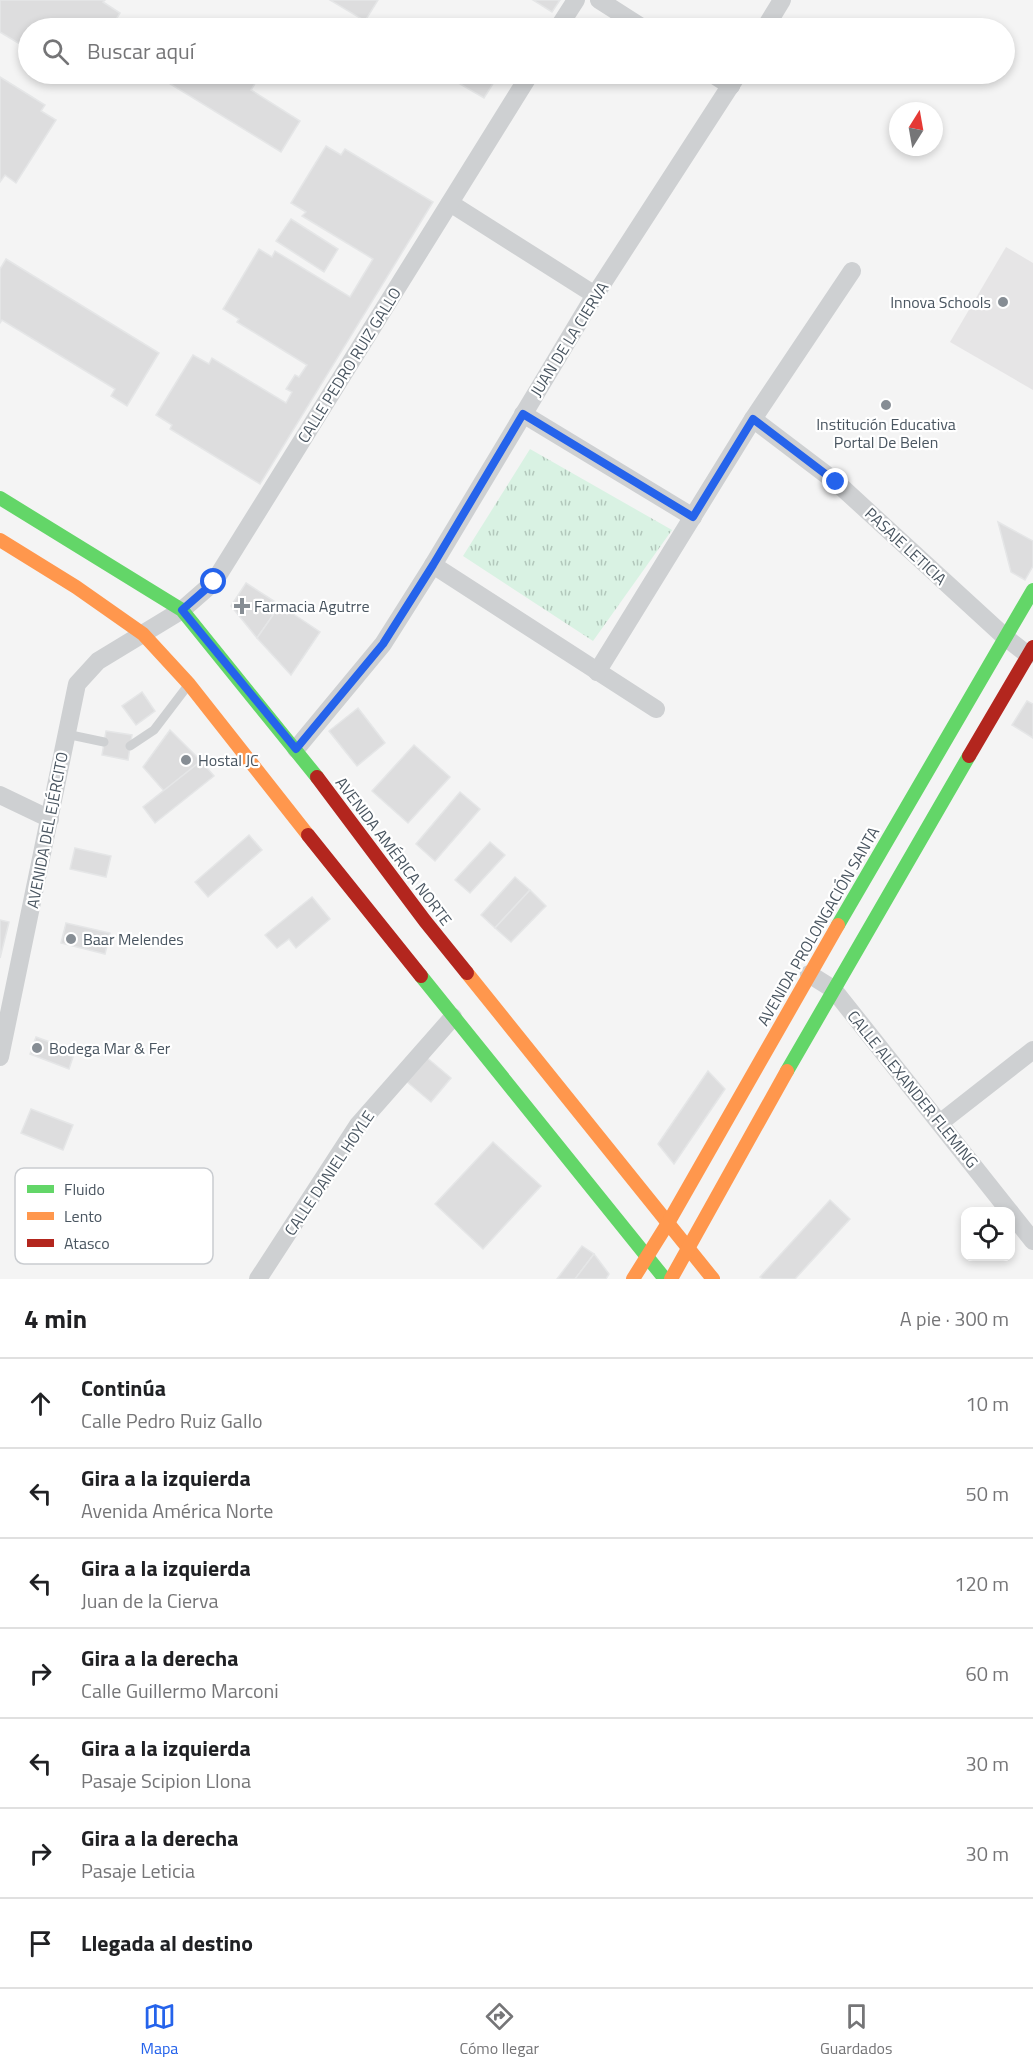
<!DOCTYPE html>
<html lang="es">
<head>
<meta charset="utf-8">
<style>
  :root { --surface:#fff; --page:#f2f2f2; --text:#202124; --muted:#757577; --line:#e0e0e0; --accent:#2563eb }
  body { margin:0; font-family:"Titillium Web",sans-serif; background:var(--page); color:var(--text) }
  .controls { position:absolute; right:18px; bottom:18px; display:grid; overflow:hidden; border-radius:12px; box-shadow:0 3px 9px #0003 }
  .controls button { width:54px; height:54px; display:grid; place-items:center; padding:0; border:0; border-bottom:2px solid var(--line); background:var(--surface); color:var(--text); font:30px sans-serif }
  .compass { position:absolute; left:889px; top:102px; width:54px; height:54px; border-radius:50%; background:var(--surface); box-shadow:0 3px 9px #0003; rotate:11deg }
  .stop { position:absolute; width:18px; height:18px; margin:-14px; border:4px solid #2563eb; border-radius:50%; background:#fff }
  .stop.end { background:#2563eb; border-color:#fff; box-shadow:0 2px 6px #0008 }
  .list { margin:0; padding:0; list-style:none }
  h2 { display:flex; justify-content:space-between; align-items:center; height:78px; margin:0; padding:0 24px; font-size:26px }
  h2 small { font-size:20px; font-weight:400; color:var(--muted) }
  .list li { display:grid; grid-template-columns:39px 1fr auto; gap:18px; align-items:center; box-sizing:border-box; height:90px; padding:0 24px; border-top:2px solid var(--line) }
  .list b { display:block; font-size:22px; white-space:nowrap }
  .list p { margin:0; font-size:20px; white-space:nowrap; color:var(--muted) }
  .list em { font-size:20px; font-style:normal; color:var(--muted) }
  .icon { flex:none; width:33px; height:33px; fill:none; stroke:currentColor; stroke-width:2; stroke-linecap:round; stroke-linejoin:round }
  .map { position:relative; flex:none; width:1033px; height:1279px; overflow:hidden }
  .search { position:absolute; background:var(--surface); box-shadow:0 3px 9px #0003; left:18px; right:18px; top:18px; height:66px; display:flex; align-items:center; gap:15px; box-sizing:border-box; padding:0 21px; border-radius:33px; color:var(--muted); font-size:22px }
  .sheet { height:708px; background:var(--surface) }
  nav { display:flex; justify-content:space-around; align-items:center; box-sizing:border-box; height:84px; border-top:2px solid var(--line); background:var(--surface); font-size:16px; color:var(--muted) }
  nav a { display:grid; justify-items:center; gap:3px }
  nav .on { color:var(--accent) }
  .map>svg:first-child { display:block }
  .education { fill:#e6e5e6 }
  .park { fill:url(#park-tufts) }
  .building { fill:#ddddde; stroke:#e5e6e7; stroke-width:1.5 }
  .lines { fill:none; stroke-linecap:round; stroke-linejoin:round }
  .lane { stroke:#ced0d2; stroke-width:9 }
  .street { stroke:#ced0d2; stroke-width:18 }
  .fast { stroke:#63d668; stroke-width:14 }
  .slow { stroke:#ff974d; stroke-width:14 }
  .jam { stroke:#b3261e; stroke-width:14 }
  .route { stroke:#2563eb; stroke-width:8 }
  .poi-dot { fill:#868d94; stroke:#fff; stroke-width:2 }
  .labels { text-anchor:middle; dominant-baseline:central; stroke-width:4.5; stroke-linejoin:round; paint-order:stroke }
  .poi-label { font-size:16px; fill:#4a5661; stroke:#fff; text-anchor:start }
  .street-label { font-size:16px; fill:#4a5661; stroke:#fff }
  .key { fill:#fff; stroke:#c9ccd0; stroke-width:1.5 }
  .key-label { font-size:16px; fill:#4a5661 }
</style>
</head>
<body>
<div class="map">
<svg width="1033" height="1279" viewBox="0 0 1033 1279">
  <defs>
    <pattern id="park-tufts" width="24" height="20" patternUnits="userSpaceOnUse" patternTransform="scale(1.5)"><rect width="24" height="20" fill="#d9f2e3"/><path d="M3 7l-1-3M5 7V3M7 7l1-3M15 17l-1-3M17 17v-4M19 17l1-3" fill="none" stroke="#b2c7bb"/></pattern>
  </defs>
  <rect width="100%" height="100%" fill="#f4f4f4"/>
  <polygon class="education" points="1006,247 1033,263 1033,390 950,342"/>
  <polygon class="park" points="530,449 672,530 593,641 463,556"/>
  <g class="building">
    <polygon points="0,0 105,0 103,2 120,13 111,28 28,28 28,49 0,32"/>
    <polygon points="330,0 378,0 365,21"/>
    <polygon points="533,0 560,0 552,12"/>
    <polygon points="154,74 261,74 251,90 300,121 281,152"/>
    <polygon points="443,74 479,74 494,82 484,98"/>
    <polygon points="0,77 45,105 41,111 56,120 16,183 5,175 0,182"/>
    <polygon points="326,146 341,155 345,149 433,202 260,484 170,429 172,425 156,415 193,355 209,364 212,358 286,403 292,392 286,389 295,375 299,377 307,365 237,322 239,319 223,309 259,249 272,257 275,251 350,297 373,259 302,216 306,212 291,203"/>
    <polygon points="291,219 338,249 324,272 276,241"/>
    <polygon points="6,259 159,353 127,406 111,396 115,389 2,320 0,323 0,269"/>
    <polygon points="998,522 1033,541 1033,566 1025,580 1011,572"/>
    <polygon points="246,583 280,605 257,638 231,606"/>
    <polygon points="280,605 320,632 291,675 257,638"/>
    <polygon points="142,692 155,711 136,725 122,706"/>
    <polygon points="1027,701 1033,704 1033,738 1012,725"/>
    <polygon points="358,708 385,743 357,766 329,731"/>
    <polygon points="170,730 201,761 164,791 143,767"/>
    <polygon points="106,731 132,735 128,760 102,755"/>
    <polygon points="414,745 450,777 408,823 372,791"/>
    <polygon points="201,761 214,776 155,823 143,807"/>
    <polygon points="460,792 480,809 435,861 416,844"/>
    <polygon points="249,835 262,850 208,897 195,882"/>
    <polygon points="490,842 505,855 470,893 455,880"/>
    <polygon points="75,848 111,856 106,877 70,869"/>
    <polygon points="515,877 530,890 495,928 481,915"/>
    <polygon points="530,890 546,906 511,942 495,928"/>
    <polygon points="312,897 330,919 296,948 289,939 277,948 265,935"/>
    <polygon points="0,920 9,922 0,958"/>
    <polygon points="66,923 110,933 105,954 61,943"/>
    <polygon points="36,1037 75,1051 69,1069 30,1054"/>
    <polygon points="426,1057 451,1078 431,1102 406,1081"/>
    <polygon points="708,1071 725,1089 674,1164 658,1144"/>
    <polygon points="31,1109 73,1125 63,1150 21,1133"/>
    <polygon points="493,1142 541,1186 483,1249 435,1204"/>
    <polygon points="830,1200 850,1219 795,1279 763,1279 760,1277"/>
    <polygon points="582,1246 594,1254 575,1279 557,1279"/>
    <polygon points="594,1254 609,1274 606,1279 575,1279"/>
  </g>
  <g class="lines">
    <g class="lane">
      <polyline points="66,734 104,742"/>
      <polyline points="130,746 154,730 186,688"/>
    </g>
    <g class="street">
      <polyline points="599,0 643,28"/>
      <polyline points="558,28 576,0"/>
      <polyline points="765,28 782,0"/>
      <polyline points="712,74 731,86"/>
      <polyline points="450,203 595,295"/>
      <polyline points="523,414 693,517"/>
      <polyline points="753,419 836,482 1005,637 1028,655"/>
      <polyline points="433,565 656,709"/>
      <polyline points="597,672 753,419 852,271"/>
      <polyline points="296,749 383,644 433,565 595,295 738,74"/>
      <polyline points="0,795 50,819"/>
      <polyline points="809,974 833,989 1010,1212"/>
      <polyline points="0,1057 77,684 98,661 182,610 214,582 530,74"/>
      <polyline points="941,1122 1033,1050"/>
      <polyline points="1010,1212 1033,1241"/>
      <polyline points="258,1279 358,1125 453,1017"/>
    </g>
    <g class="fast">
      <polyline points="0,498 182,610 317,777"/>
      <polyline points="838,925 1033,590"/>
      <polyline points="421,976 665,1279"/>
      <polyline points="787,1071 969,756"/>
    </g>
    <g class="slow">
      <polyline points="0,540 76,587 143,634 189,684 308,835"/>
      <polyline points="467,973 713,1279"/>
      <polyline points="633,1279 668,1223 838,925"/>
      <polyline points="671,1279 787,1071"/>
    </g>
    <g class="jam">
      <polyline points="969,756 1033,647"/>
      <polyline points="317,777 425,921 467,973"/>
      <polyline points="308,835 421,976"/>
    </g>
  </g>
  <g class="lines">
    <polyline class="route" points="214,582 182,610 296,749 383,644 433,565 523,414 693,517 753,419 836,482"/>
  </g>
  <g class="poi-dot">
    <circle cx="1003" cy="302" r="6"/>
    <circle cx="886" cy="405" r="6"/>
    <path d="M239 597h6v6h6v6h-6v6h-6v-6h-6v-6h6z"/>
    <circle cx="186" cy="760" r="6"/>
    <circle cx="71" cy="939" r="6"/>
    <circle cx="37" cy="1048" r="6"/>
  </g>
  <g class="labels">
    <g class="poi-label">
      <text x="991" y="302" text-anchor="end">Innova Schools</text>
      <text x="886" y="424" text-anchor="middle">Institución Educativa<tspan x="886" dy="18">Portal De Belen</tspan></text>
      <text x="254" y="606">Farmacia Agutrre</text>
      <text x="198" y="760">Hostal JC</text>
      <text x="83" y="939">Baar Melendes</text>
      <text x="49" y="1048">Bodega Mar &amp; Fer</text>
    </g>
    <g class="street-label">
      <text transform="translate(569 339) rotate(-58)">JUAN DE LA CIERVA</text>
      <text transform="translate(349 365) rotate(-58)">CALLE PEDRO RUIZ GALLO</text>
      <text transform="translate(906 546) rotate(43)">PASAJE LETICIA</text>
      <text transform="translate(47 830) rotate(-79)">AVENIDA DEL EJÉRCITO</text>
      <text transform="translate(394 851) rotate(53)">AVENIDA AMÉRICA NORTE</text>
      <text transform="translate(818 926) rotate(-60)">AVENIDA PROLONGACIÓN SANTA</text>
      <text transform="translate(913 1089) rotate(51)">CALLE ALEXANDER FLEMING</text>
      <text transform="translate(329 1173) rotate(-56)">CALLE DANIEL HOYLE</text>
    </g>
  </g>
  <rect x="15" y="1168" width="198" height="96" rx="9" class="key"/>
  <rect x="27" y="1185" width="27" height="8" fill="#63d668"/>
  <rect x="27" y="1212" width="27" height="8" fill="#ff974d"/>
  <rect x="27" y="1239" width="27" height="8" fill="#b3261e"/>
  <g class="key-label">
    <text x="64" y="1195">Fluido</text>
    <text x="64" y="1222">Lento</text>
    <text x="64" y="1249">Atasco</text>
  </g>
</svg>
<div class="controls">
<button><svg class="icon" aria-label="locate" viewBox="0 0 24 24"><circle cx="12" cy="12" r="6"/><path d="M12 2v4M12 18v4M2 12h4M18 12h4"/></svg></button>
</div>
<svg class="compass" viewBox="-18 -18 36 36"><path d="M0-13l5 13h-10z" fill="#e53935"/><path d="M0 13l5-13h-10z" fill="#757577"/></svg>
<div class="stop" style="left:214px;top:582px"></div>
<div class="stop end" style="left:836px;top:482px"></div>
<div class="search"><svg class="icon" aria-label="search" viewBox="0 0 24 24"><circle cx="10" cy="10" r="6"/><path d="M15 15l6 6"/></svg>Buscar aquí</div>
</div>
<section class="sheet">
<h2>4 min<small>A pie · 300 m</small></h2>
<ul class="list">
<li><svg class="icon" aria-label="ahead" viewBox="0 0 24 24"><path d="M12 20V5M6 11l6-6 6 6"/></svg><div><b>Continúa</b><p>Calle Pedro Ruiz Gallo</p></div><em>10 m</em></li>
<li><svg class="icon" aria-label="left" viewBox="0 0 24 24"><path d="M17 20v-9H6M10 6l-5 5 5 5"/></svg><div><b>Gira a la izquierda</b><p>Avenida América Norte</p></div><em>50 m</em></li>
<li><svg class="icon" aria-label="left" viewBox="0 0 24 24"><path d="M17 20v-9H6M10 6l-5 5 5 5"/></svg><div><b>Gira a la izquierda</b><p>Juan de la Cierva</p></div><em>120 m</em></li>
<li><svg class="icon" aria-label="right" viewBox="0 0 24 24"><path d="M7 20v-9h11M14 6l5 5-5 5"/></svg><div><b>Gira a la derecha</b><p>Calle Guillermo Marconi</p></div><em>60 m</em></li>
<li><svg class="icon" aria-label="left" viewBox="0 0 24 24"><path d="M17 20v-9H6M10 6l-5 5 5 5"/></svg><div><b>Gira a la izquierda</b><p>Pasaje Scipion Llona</p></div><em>30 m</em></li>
<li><svg class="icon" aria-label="right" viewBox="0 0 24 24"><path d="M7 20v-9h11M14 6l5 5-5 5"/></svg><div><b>Gira a la derecha</b><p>Pasaje Leticia</p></div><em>30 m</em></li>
<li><svg class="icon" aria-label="arrive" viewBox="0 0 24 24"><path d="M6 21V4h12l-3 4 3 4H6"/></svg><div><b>Llegada al destino</b></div></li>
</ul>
</section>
<nav>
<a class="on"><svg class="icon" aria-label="map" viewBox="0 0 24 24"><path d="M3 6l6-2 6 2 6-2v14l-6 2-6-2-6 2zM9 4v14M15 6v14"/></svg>Mapa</a>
<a><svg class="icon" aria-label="directions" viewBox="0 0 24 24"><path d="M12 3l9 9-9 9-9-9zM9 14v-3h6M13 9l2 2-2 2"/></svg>Cómo llegar</a>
<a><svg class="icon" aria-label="saved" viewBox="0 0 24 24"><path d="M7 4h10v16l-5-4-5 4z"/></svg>Guardados</a>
</nav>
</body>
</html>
